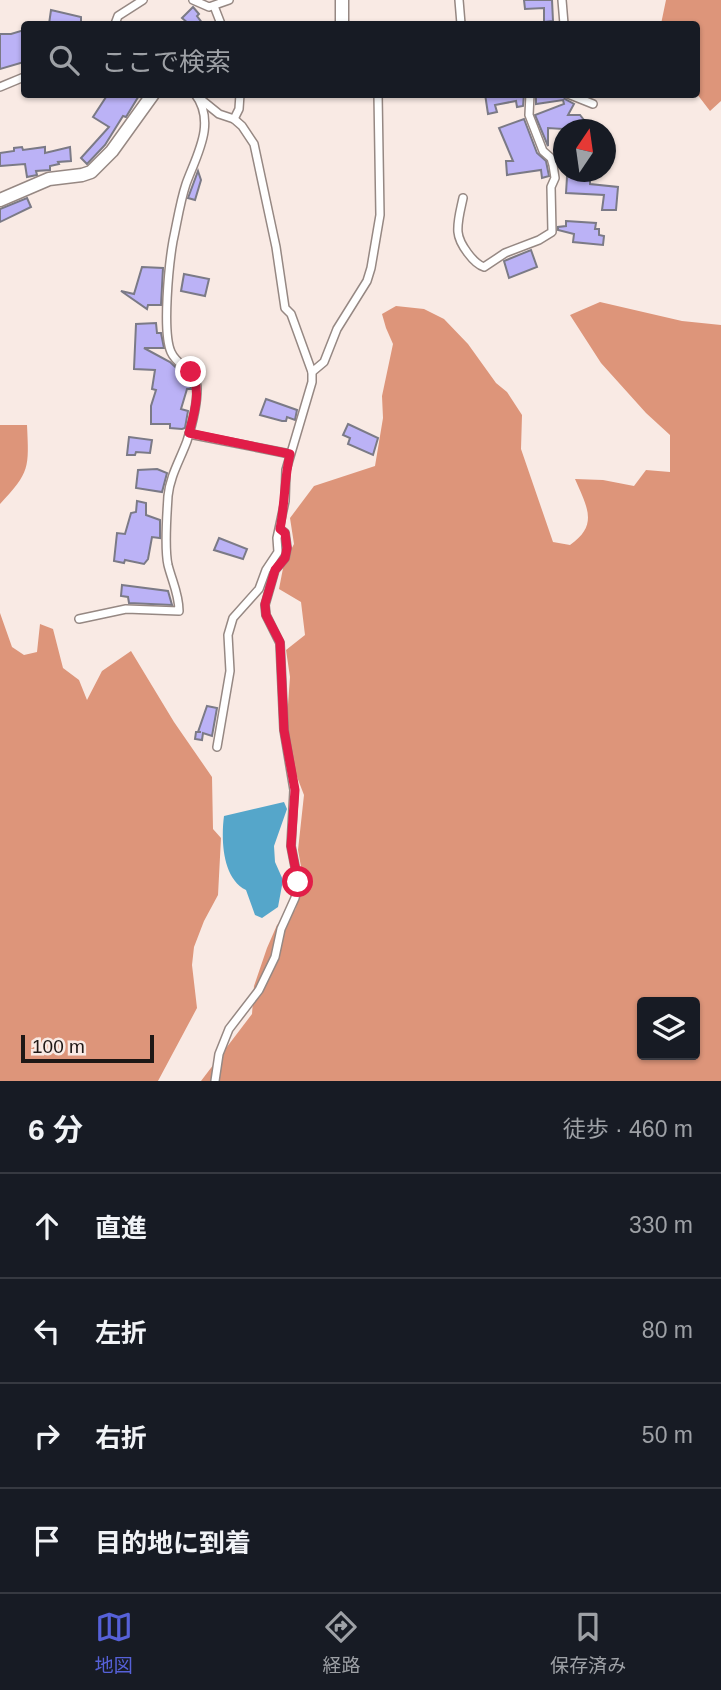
<!DOCTYPE html>
<html lang="ja">
<head>
<meta charset="utf-8">
<style>
  :root { --surface:#171b24; --page:#242831; --text:#f1f3f6; --muted:#9ea1a6; --line:#363941; --accent:#5661d8 }
  body { margin:0; font-family:Arial,"Noto Sans JP",sans-serif; background:var(--page); color:var(--text) }
  .controls { position:absolute; right:21px; bottom:21px; display:grid; overflow:hidden; border-radius:7px; box-shadow:0 2px 5px #0004 }
  .controls button { width:63px; height:63px; display:grid; place-items:center; padding:0; border:0; border-bottom:2px solid var(--line); background:var(--surface); color:var(--text); font:35px sans-serif }
  .compass { position:absolute; left:553px; top:119px; width:63px; height:63px; border-radius:50%; background:var(--surface); box-shadow:0 2px 5px #0004; rotate:13deg }
  .scale { position:absolute; left:21px; bottom:18px; width:133px; box-sizing:border-box; padding-left:7px; border:4px solid #1e1816; border-top:0; font-size:19px; line-height:24px; white-space:nowrap; color:#1e1816; -webkit-text-stroke:5px #f9eae4; paint-order:stroke }
  .stop { position:absolute; width:21px; height:21px; margin:-16px; border:5px solid #e11d48; border-radius:50%; background:#fff }
  .stop.end { background:#e11d48; border-color:#fff; box-shadow:0 2px 7px #0008 }
  .list { margin:0; padding:0; list-style:none }
  h2 { display:flex; justify-content:space-between; align-items:center; height:91px; margin:0; padding:0 28px; font-size:30px }
  h2 small { font-size:23px; font-weight:400; color:var(--muted) }
  .list li { display:grid; grid-template-columns:46px 1fr auto; gap:21px; align-items:center; box-sizing:border-box; height:105px; padding:0 28px; border-top:2px solid var(--line) }
  .list b { display:block; font-size:26px; white-space:nowrap }
  .list em { font-size:23px; font-style:normal; color:var(--muted) }
  .icon { flex:none; width:38px; height:38px; fill:none; stroke:currentColor; stroke-width:2; stroke-linecap:round; stroke-linejoin:round }
  .map { position:relative; flex:none; width:721px; height:1081px; overflow:hidden }
  .search { position:absolute; background:var(--surface); box-shadow:0 2px 5px #0004; left:21px; right:21px; top:21px; height:77px; display:flex; align-items:center; gap:18px; box-sizing:border-box; padding:0 24px; border-radius:7px; color:var(--muted); font-size:26px }
  .sheet { height:511px; background:var(--surface) }
  nav { display:flex; justify-content:space-around; align-items:center; box-sizing:border-box; height:98px; border-top:2px solid var(--line); background:var(--surface); font-size:19px; color:var(--muted) }
  nav a { display:grid; justify-items:center; gap:4px }
  nav .on { color:var(--accent) }
  .map>svg:first-child { display:block }
  .forest { fill:#dd957a; fill-rule:evenodd }
  .water { fill:#55a6ca }
  .building { fill:#bbb2f6; stroke:#7b7a86; stroke-width:2 }
  .lines { fill:none; stroke-linecap:round; stroke-linejoin:round }
  .minor-casing { stroke:#968883; stroke-width:10 }
  .primary-casing { stroke:#968883; stroke-width:15 }
  .minor { stroke:#fff; stroke-width:7 }
  .primary { stroke:#fff; stroke-width:12 }
  .route { stroke:#e11d48; stroke-width:9 }
</style>
</head>
<body>
<div class="map">
<svg width="721" height="1081" viewBox="0 0 721 1081">
  <rect width="100%" height="100%" fill="#f9eae4"/>
  <g class="forest">
    <polygon points="666,0 721,0 721,101 710,111 697,94 696,24 661,24"/>
    <path d="M600 302 682 321 721 325V1081H201L252 1014 254 986 267 948 277 925 295 910 304 883 298 850 304 795 285 746 290 677 286 650 305 635 301 602 279 589 284 563 294 544 290 518 314 486 375 466 383 418 382 396 393 344 386 328 382 314 396 306 424 309 444 319 468 344 496 383 507 392 522 415 521 449 553 542 570 545C599 525 587 507 575 479L603 480 634 486 646 470 670 472V435L646 413 601 363 570 315ZM642 1002H695V1055H642Z"/>
    <path d="M0 425H27C29 468 30 472 0 504Z"/>
    <polygon points="0,613 12,647 24,655 37,652 40,624 53,629 63,668 79,680 87,700 102,671 131,651 174,722 212,777 213,829 221,838 218,895 204,921 194,947 192,965 197,1008 158,1081 0,1081"/>
  </g>
  <path class="water" d="M284 802 287 809 274 846 275 862 283 880 278 907 262 918 255 915 246 890C222 878 221 839 224 816Z"/>
  <g class="building">
    <polygon points="524,0 552,0 553,21 544,22 544,8 525,9"/>
    <polygon points="193,7 199,14 197,16 203,24 189,24 182,18"/>
    <polygon points="51,10 81,17 81,24 49,24"/>
    <polygon points="24,30 24,62 0,69 0,34 11,34"/>
    <polygon points="108,94 140,94 126,117 123,116 105,145 87,164 81,158 109,127 93,117"/>
    <polygon points="485,94 524,94 523,106 517,107 516,101 495,105 497,112 488,114"/>
    <polygon points="536,94 562,94 565,99 574,104 568,115 580,115 584,120 584,125 580,124 579,130 548,128 548,146 535,115 564,104 563,100 536,104"/>
    <polygon points="524,119 537,153 546,161 549,176 542,178 541,170 507,175 506,161 513,161 499,128"/>
    <polygon points="22,147 23,150 45,147 45,153 70,147 71,161 58,162 59,164 50,166 50,170 36,171 37,175 27,177 25,164 0,166 0,153 14,151 14,148"/>
    <polygon points="198,171 201,180 195,200 188,198"/>
    <polygon points="567,177 590,177 590,184 618,187 616,210 602,210 604,195 566,193"/>
    <polygon points="27,198 31,207 0,222 0,209"/>
    <polygon points="566,221 596,223 595,229 599,229 599,235 604,236 603,245 573,242 574,234 558,230 558,227 566,226"/>
    <polygon points="531,250 537,267 509,278 504,261"/>
    <polygon points="142,267 163,268 161,305 148,305 147,309 121,291 134,294"/>
    <polygon points="184,274 209,279 205,296 181,291"/>
    <polygon points="156,323 157,333 161,333 164,348 144,348 170,362 186,377 190,384 191,389 187,389 181,409 188,411 185,428 182,429 170,428 170,424 151,424 151,406 156,390 152,389 155,370 134,369 136,324"/>
    <polygon points="266,399 297,410 295,420 287,417 286,421 282,421 260,415"/>
    <polygon points="348,424 378,438 373,455 348,444 350,438 343,435"/>
    <polygon points="129,437 152,440 150,453 136,452 135,455 127,455"/>
    <polygon points="157,469 167,473 162,492 136,488 138,470"/>
    <polygon points="137,501 146,503 146,515 160,520 160,538 152,537 148,559 144,564 125,560 124,563 114,561 117,533 125,534 131,513 136,512"/>
    <polygon points="219,538 247,549 243,559 214,550"/>
    <polygon points="122,585 168,591 172,605 129,603 128,597 121,596"/>
    <polygon points="207,706 217,708 212,736 203,733 202,740 195,739 196,732 201,732 198,732"/>
  </g>
  <g class="lines">
    <defs>
      <g id="minor">
        <polyline points="193,0 209,7 229,0"/>
        <polyline points="459,0 461,24"/>
        <polyline points="562,0 564,24"/>
        <polyline points="214,6 221,24"/>
        <polyline points="115,24 118,16 143,0"/>
        <polyline points="0,87 24,77"/>
        <polyline points="568,94 593,104"/>
        <polyline points="198,97 219,114 234,119 242,126 254,144 276,247 285,308 291,314 312,372"/>
        <polyline points="234,119 239,109 240,94"/>
        <path d="M463 198C461 208 457 221 458 232 459 244 474 264 484 267L505 253 539 240 552 232 551 187 555 178 553 165 551 158 543 151 529 115 530 94"/>
        <polyline points="189,434 290,454"/>
        <path d="M79 619 126 609 179 611C179 594 172 581 168 565 164 547 167 515 168 496 170 476 180 460 187 441 192 425 197 406 197 389 197 369 178 368 171 352 162 332 169 264 173 241 177 223 180 202 186 184 196 156 217 123 195 94"/>
        <polyline points="217,747 230,671 228,635 233,618 259,589 266,570 278,552 277,538 285,501 286,470 312,382 312,372 324,362 337,329 367,281 371,268 380,215 378,94"/>
        <polyline points="215,1081 219,1054 229,1029 259,990 275,957 281,929 295,898 298,882 291,846 294,790 284,730 280,643 266,615 265,605 275,570 285,558 287,548 285,533 280,529"/>
      </g>
      <g id="primary">
        <polyline points="342,24 342,0"/>
        <polyline points="0,200 49,179 82,175 91,172 112,151 153,94"/>
      </g>
    </defs>
    <use href="#minor" class="minor-casing"/>
    <use href="#primary" class="primary-casing"/>
    <use href="#minor" class="minor"/>
    <use href="#primary" class="primary"/>
  </g>
  <g class="lines">
    <path class="route" d="M191 372C202 390 194 414 189 433L290 454C284 479 285 504 280 529L285 533 287 548 285 558 275 570 265 604 266 615 280 642 284 730 295 790 291 846 298 882"/>
  </g>
</svg>
<div class="controls">
<button><svg class="icon" aria-label="layers" viewBox="0 0 24 24"><path d="M12 4l9 5-9 5-9-5zM3 14l9 5 9-5"/></svg></button>
</div>
<svg class="compass" viewBox="-18 -18 36 36"><path d="M0-13l5 13h-10z" fill="#e53935"/><path d="M0 13l5-13h-10z" fill="#9ea1a6"/></svg>
<div class="scale">100 m</div>
<div class="stop" style="left:298px;top:882px"></div>
<div class="stop end" style="left:191px;top:372px"></div>
<div class="search"><svg class="icon" aria-label="search" viewBox="0 0 24 24"><circle cx="10" cy="10" r="6"/><path d="M15 15l6 6"/></svg>ここで検索</div>
</div>
<section class="sheet">
<h2>6 分<small>徒歩 · 460 m</small></h2>
<ul class="list">
<li><svg class="icon" aria-label="ahead" viewBox="0 0 24 24"><path d="M12 20V5M6 11l6-6 6 6"/></svg><div><b>直進</b></div><em>330 m</em></li>
<li><svg class="icon" aria-label="left" viewBox="0 0 24 24"><path d="M17 20v-9H6M10 6l-5 5 5 5"/></svg><div><b>左折</b></div><em>80 m</em></li>
<li><svg class="icon" aria-label="right" viewBox="0 0 24 24"><path d="M7 20v-9h11M14 6l5 5-5 5"/></svg><div><b>右折</b></div><em>50 m</em></li>
<li><svg class="icon" aria-label="arrive" viewBox="0 0 24 24"><path d="M6 21V4h12l-3 4 3 4H6"/></svg><div><b>目的地に到着</b></div></li>
</ul>
</section>
<nav>
<a class="on"><svg class="icon" aria-label="map" viewBox="0 0 24 24"><path d="M3 6l6-2 6 2 6-2v14l-6 2-6-2-6 2zM9 4v14M15 6v14"/></svg>地図</a>
<a><svg class="icon" aria-label="directions" viewBox="0 0 24 24"><path d="M12 3l9 9-9 9-9-9zM9 14v-3h6M13 9l2 2-2 2"/></svg>経路</a>
<a><svg class="icon" aria-label="saved" viewBox="0 0 24 24"><path d="M7 4h10v16l-5-4-5 4z"/></svg>保存済み</a>
</nav>
</body>
</html>
